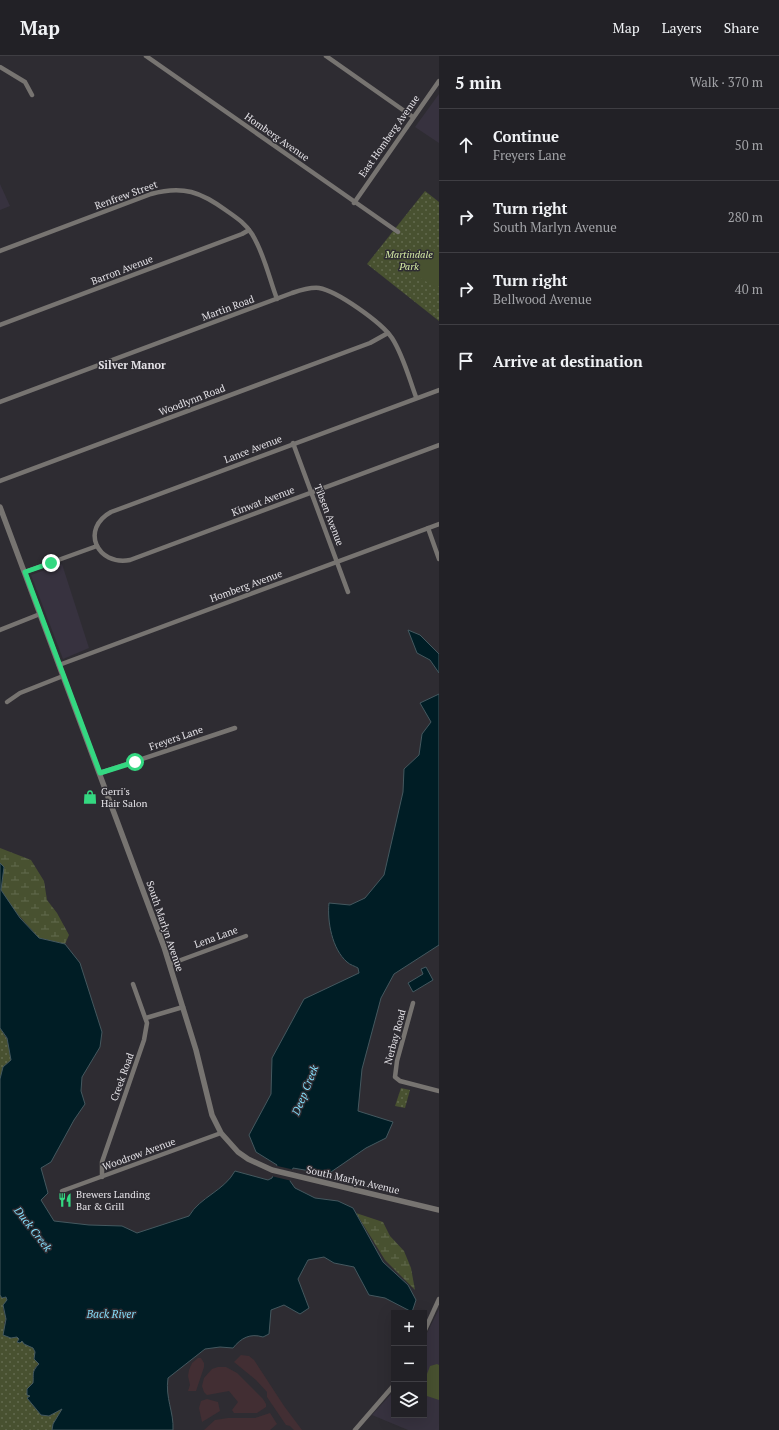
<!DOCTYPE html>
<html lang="en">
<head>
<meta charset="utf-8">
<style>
  :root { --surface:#222126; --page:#2e2e32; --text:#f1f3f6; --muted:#a2a3a7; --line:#3f3e43 }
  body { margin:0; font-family:"PT Serif",serif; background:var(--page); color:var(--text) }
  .controls { position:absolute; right:12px; bottom:12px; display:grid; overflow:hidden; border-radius:0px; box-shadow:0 4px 16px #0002 }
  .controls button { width:36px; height:36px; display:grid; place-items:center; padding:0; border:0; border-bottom:1px solid var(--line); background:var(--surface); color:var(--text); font:20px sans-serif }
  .stop { position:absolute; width:12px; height:12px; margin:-9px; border:3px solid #34d881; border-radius:50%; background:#fff }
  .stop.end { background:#34d881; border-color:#fff; box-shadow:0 1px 4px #0008 }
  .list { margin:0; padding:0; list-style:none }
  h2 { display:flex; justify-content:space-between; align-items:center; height:52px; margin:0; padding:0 16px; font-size:17px }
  h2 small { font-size:13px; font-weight:400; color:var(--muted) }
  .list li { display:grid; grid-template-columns:26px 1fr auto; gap:12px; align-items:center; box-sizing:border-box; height:72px; padding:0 16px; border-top:1px solid var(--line) }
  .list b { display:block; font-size:15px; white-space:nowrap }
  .list p { margin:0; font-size:13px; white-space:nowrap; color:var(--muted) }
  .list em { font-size:13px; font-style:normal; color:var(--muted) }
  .icon { flex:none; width:22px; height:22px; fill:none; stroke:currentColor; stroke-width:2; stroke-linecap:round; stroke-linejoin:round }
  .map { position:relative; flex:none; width:439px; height:1374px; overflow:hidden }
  header { display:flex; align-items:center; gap:24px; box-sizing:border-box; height:56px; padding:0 20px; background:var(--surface); border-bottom:1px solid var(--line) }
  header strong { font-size:19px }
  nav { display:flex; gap:22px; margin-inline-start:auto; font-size:14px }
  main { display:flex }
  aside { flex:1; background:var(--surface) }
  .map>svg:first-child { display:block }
  .built { fill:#37323f }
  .industrial { fill:#422e33 }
  .wetland { fill:url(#wetland-marsh) }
  .park { fill:url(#park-dots) }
  .pitch { fill:#485130 }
  .water { fill:#001d25; stroke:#44585f }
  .pier { fill:#2e2c32 }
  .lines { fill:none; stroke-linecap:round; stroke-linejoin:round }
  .minor { stroke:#777471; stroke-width:4.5 }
  .tertiary { stroke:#777471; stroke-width:5.5 }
  .route { stroke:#34d881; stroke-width:5 }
  .labels { text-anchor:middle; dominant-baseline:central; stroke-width:3; stroke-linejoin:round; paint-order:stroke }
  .street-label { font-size:10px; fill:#e4e2e7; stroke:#2e2c32 }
  .park-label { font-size:10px; font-style:italic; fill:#d5eba4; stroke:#2e2c32 }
  .poi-label { font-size:10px; fill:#e4e2e7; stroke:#2e2c32; text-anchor:start }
  .neighbourhood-label { font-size:11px; font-weight:bold; fill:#e4e2e7; stroke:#2e2c32 }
  .water-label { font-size:11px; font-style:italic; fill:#85defb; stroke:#2e2c32 }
</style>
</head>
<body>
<header>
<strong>Map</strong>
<nav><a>Map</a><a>Layers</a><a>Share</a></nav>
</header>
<main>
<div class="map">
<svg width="439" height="1374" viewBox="0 0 439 1374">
  <defs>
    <pattern id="wetland-marsh" width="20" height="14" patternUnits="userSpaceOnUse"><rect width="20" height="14" fill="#485130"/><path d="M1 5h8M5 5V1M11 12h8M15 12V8" fill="none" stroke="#626a4e"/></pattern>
    <pattern id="park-dots" width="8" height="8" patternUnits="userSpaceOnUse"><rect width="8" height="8" fill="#485130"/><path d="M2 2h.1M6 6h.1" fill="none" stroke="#626a4e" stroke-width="1.8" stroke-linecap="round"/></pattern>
  </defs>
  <rect width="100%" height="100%" fill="#2e2c32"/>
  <g class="built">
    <polygon points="439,38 439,87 415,71"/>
    <polygon points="0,128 10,150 0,154"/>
    <polygon points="62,508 89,592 63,603 31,519"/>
    <polygon points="439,1253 439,1374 408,1374 372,1359 394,1335 394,1359 424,1359 424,1283"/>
  </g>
  <g class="industrial">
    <polygon points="241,1299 249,1300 254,1304 284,1350 302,1374 294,1374 290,1370 286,1369 267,1341 267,1336 256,1324 234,1306"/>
    <polygon points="198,1302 201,1302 204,1307 204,1311 196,1335 188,1335 190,1329 188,1320 189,1314 192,1307"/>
    <polygon points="218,1311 226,1311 237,1317 263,1343 266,1348 266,1351 257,1357 234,1357 232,1354 238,1346 229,1335 207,1339 204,1336 202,1330 204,1322 212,1313"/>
    <polygon points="207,1343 218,1346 220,1355 202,1366 199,1352 201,1345"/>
    <polygon points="270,1357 277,1368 270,1374 204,1374 215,1364 228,1362 255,1362"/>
  </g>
  <g class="wetland">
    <polygon points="0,792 31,804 44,825 47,844 57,857 69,879 65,888 39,882 14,854 1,834 4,811 0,807"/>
    <polygon points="356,1157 383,1166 390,1180 404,1195 411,1212 415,1234 385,1204"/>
  </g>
  <g class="park">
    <polygon points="425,135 439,146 439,265 367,208"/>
    <polygon points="0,972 8,985 11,1004 3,1011 0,1022"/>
    <polygon points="401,1032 410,1034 405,1052 395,1050"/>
    <path d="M0 1239 2 1242 6 1241 7 1244 3 1253 6 1263 4 1267 19 1283 17 1286 22 1284 24 1288 33 1291 39 1307C31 1316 34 1317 33 1327L30 1329V1340L27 1342 41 1359 49 1360 63 1352 53 1368 52 1374H0Z"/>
  </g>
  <g class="pitch">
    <polygon points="431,192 439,196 439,230 437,232 410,216 425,193"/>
    <polygon points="437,1308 439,1309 439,1344 424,1339 424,1326 430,1310"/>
  </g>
  <g class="water">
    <polygon points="408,574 420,579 439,598 439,617 430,604 417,597"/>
    <path d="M439 638V889L394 918 381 942 362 1013 358 1055 393 1066 386 1082 366 1092 328 1118 293 1112 290 1125 295 1132 315 1142 338 1145 353 1152 383 1206 408 1229 416 1244 412 1256 385 1242 369 1239 354 1211 334 1207 324 1201 308 1204 298 1223 309 1252 300 1258 284 1249 271 1254 269 1278 263 1281C250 1277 241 1282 233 1292L220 1291 205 1293 168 1322C165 1342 174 1356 173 1374H52L53 1368 62 1353 49 1360 41 1359 27 1342 30 1340 27 1339V1333L33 1327C34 1318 31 1316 39 1308L34 1303 35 1296 33 1292 24 1288 22 1285 20 1287 17 1286 19 1283 17 1281 11 1282 3 1279 6 1263 3 1249 7 1244 6 1241 2 1242 0 1239V1023L3 1011 11 1004 7 982 0 972V807L4 811 1 834 20 862 39 882 65 888 80 907 102 976 100 991 82 1021 81 1035 85 1048 74 1064 51 1106 41 1112 48 1137 41 1144 54 1165 89 1169 122 1170 137 1177 189 1160C200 1141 224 1135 235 1115L268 1124 272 1122 277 1109 256 1096 249 1079 271 1038 272 1002 304 943 359 917 358 912C355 910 350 909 347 906 332 893 327 865 329 847L350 849 365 842 384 819 403 736 404 713 419 699 422 678 431 666 420 647Z"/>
    <polygon points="426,911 433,924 413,936 408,927 423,918 421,913"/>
  </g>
  <polygon class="pier" points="273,1109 295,1114 292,1125 271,1120"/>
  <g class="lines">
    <g class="minor">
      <polyline points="146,0 398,176"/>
      <polyline points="326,0 413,61"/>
      <polyline points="0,11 25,26 32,39"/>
      <polyline points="354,147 439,25"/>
      <path d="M0 195 151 138C183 129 201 136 227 155 237 162 246 168 252 178 264 197 269 222 277 243"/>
      <polyline points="0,269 242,178 249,174"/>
      <path d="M439 334 111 456C80 473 97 510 130 504L439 389"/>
      <path d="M0 346 292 237C301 234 310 231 319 232 337 235 381 266 392 282 403 299 409 322 416 341"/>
      <polyline points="293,387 348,536"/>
      <polyline points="0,425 370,287 388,277"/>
      <polyline points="428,472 439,503"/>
      <polyline points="25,516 97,490"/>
      <polyline points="0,574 40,558"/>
      <polyline points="59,609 439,468"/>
      <polyline points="7,646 20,637 63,620"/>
      <polyline points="100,717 235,672"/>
      <polyline points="170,908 246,880"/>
      <polyline points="413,947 397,1005 395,1021 400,1025 439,1035"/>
      <polyline points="146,962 183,951"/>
      <polyline points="102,1121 102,1106 144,984 147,967 133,928"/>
      <polyline points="62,1135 221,1077"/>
      <polyline points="424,1276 439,1243"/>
      <polyline points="355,1374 394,1329"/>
    </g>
    <polyline class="tertiary" points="0,451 164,891 196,994 212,1059 221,1077 238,1096 248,1103 272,1114 439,1154"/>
  </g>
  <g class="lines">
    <polyline class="route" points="51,507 25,516 100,717 135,706"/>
  </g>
  <defs>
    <symbol id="shop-bare" viewBox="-9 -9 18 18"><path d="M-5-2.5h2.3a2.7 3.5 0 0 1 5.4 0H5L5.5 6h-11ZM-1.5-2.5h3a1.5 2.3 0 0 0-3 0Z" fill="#34d881" stroke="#2e2c32" stroke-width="2.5" paint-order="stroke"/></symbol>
    <symbol id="restaurant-bare" viewBox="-9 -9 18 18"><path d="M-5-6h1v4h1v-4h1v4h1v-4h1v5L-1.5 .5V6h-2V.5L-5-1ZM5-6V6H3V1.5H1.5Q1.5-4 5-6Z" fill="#34d881" stroke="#2e2c32" stroke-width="2.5" paint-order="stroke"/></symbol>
  </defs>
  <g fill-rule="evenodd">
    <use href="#shop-bare" x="80" y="731" width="20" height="20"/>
    <use href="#restaurant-bare" x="55" y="1134" width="20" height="20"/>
  </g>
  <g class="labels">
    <g class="street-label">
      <text transform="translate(389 80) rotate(-55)">East Homberg Avenue</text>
      <text transform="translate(277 81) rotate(35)">Homberg Avenue</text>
      <text transform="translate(126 139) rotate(-20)">Renfrew Street</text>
      <text transform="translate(122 214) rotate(-21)">Barron Avenue</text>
      <text transform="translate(228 252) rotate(-20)">Martin Road</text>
      <text transform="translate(192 344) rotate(-21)">Woodlynn Road</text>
      <text transform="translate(253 393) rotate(-21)">Lance Avenue</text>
      <text transform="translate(263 445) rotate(-21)">Kinwat Avenue</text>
      <text transform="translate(329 459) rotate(69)">Tibsen Avenue</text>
      <text transform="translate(246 530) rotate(-20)">Homberg Avenue</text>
      <text transform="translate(176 682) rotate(-19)">Freyers Lane</text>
      <text transform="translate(165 870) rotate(71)">South Marlyn Avenue</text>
      <text transform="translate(216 881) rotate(-20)">Lena Lane</text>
      <text transform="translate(395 981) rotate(-75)">Nerbay Road</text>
      <text transform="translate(122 1021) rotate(-70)">Creek Road</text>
      <text transform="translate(139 1098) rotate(-20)">Woodrow Avenue</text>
      <text transform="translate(353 1124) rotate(13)">South Marlyn Avenue</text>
    </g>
    <g class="park-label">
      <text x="409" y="198">Martindale<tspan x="409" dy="12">Park</tspan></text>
    </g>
    <g class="poi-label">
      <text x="101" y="735">Gerri's<tspan x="101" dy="12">Hair Salon</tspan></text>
      <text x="76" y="1138">Brewers Landing<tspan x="76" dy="12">Bar &amp; Grill</tspan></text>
    </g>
    <g class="neighbourhood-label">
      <text x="132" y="309">Silver Manor</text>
    </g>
    <g class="water-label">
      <text transform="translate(305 1034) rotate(-68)">Deep Creek</text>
      <text transform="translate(33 1173) rotate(52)">Duck Creek</text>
      <text x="111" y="1258">Back River</text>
    </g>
  </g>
</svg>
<div class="controls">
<button>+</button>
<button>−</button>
<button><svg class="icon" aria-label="layers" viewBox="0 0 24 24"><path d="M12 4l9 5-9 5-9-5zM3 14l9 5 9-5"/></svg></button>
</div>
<div class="stop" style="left:135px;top:706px"></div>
<div class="stop end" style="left:51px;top:507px"></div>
</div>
<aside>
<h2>5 min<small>Walk · 370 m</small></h2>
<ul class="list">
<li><svg class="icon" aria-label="ahead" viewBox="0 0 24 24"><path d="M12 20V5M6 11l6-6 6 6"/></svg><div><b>Continue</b><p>Freyers Lane</p></div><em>50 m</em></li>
<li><svg class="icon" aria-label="right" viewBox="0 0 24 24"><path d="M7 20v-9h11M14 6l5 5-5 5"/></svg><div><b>Turn right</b><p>South Marlyn Avenue</p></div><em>280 m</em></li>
<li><svg class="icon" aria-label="right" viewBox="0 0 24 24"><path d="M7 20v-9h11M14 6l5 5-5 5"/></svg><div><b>Turn right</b><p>Bellwood Avenue</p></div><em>40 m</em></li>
<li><svg class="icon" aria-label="arrive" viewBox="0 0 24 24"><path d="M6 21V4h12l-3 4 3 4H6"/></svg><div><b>Arrive at destination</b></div></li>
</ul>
</aside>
</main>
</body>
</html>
